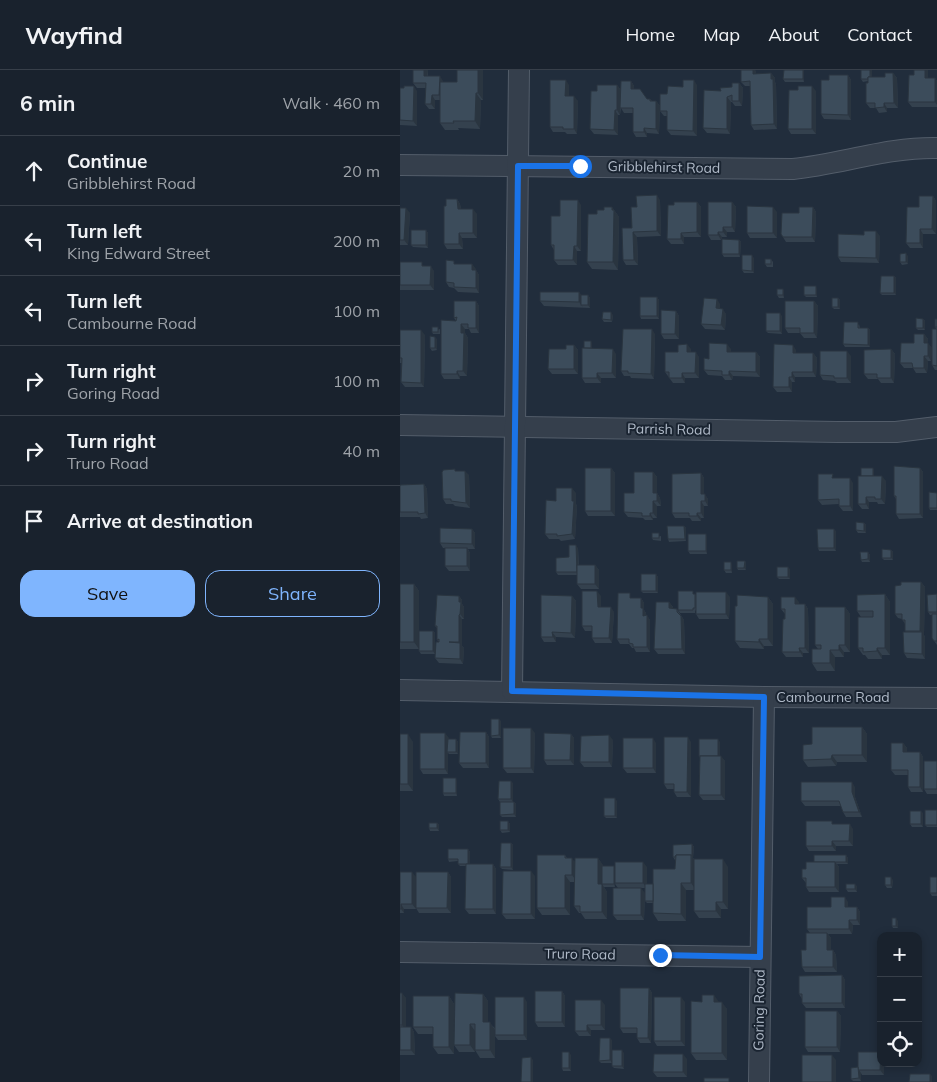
<!DOCTYPE html>
<html lang="en">
<head>
<meta charset="utf-8">
<style>
  :root { --surface:#19222d; --page:#262f39; --text:#f1f3f6; --muted:#9fa4aa; --line:#373f49; --accent:#7fb5fe }
  body { margin:0; font-family:Mulish,sans-serif; background:var(--page); color:var(--text) }
  .controls { position:absolute; right:15px; bottom:15px; display:grid; overflow:hidden; border-radius:10px; box-shadow:0 2px 8px #0003 }
  .controls button { width:45px; height:45px; display:grid; place-items:center; padding:0; border:0; border-bottom:1px solid var(--line); background:var(--surface); color:var(--text); font:25px sans-serif }
  .stop { position:absolute; width:15px; height:15px; margin:-11px; border:4px solid #1a73e8; border-radius:50%; background:#fff }
  .stop.end { background:#1a73e8; border-color:#fff; box-shadow:0 1px 5px #0008 }
  .list { margin:0; padding:0; list-style:none }
  h2 { display:flex; justify-content:space-between; align-items:center; height:65px; margin:0; padding:0 20px; font-size:21px }
  h2 small { font-size:16px; font-weight:400; color:var(--muted) }
  .list li { display:grid; grid-template-columns:32px 1fr auto; gap:15px; align-items:center; box-sizing:border-box; height:70px; padding:0 20px; border-top:1px solid var(--line) }
  .list b { display:block; font-size:19px; white-space:nowrap }
  .list p { margin:0; font-size:16px; white-space:nowrap; color:var(--muted) }
  .list em { font-size:16px; font-style:normal; color:var(--muted) }
  .actions { display:flex; gap:10px; padding:15px 20px }
  .actions a { flex:1; padding:11px 0; border:1px solid var(--accent); border-radius:15px; text-align:center; font-size:18px; color:var(--accent) }
  .actions .main { background:var(--accent); color:#111 }
  .icon { flex:none; width:28px; height:28px; fill:none; stroke:currentColor; stroke-width:2; stroke-linecap:round; stroke-linejoin:round }
  .map { position:relative; flex:none; width:537px; height:1012px; overflow:hidden }
  header { display:flex; align-items:center; gap:30px; box-sizing:border-box; height:70px; padding:0 25px; background:var(--surface); border-bottom:1px solid var(--line) }
  header strong { font-size:24px }
  nav { display:flex; gap:28px; margin-inline-start:auto; font-size:18px }
  main { display:flex }
  aside { flex:1; background:var(--surface) }
  .map>svg:first-child { display:block }
  .lines { fill:none; stroke-linecap:round; stroke-linejoin:round }
  .minor-casing { stroke:#535d6a; stroke-width:22 }
  .minor { stroke:#353f4c; stroke-width:20 }
  .wall { fill:#34414e }
  .shaded-wall { fill:#2a3540 }
  .building { fill:#3c4c5b; stroke:#2a3540 }
  .route { stroke:#1a73e8; stroke-width:6 }
  .labels { text-anchor:middle; dominant-baseline:central; stroke-width:4; stroke-linejoin:round; paint-order:stroke }
  .street-label { font-size:14px; fill:#b0bac8; stroke:#1a2431 }
</style>
</head>
<body>
<header>
<strong>Wayfind</strong>
<nav><a>Home</a><a>Map</a><a>About</a><a>Contact</a></nav>
</header>
<main>
<aside>
<h2>6 min<small>Walk · 460 m</small></h2>
<ul class="list">
<li><svg class="icon" aria-label="ahead" viewBox="0 0 24 24"><path d="M12 20V5M6 11l6-6 6 6"/></svg><div><b>Continue</b><p>Gribblehirst Road</p></div><em>20 m</em></li>
<li><svg class="icon" aria-label="left" viewBox="0 0 24 24"><path d="M17 20v-9H6M10 6l-5 5 5 5"/></svg><div><b>Turn left</b><p>King Edward Street</p></div><em>200 m</em></li>
<li><svg class="icon" aria-label="left" viewBox="0 0 24 24"><path d="M17 20v-9H6M10 6l-5 5 5 5"/></svg><div><b>Turn left</b><p>Cambourne Road</p></div><em>100 m</em></li>
<li><svg class="icon" aria-label="right" viewBox="0 0 24 24"><path d="M7 20v-9h11M14 6l5 5-5 5"/></svg><div><b>Turn right</b><p>Goring Road</p></div><em>100 m</em></li>
<li><svg class="icon" aria-label="right" viewBox="0 0 24 24"><path d="M7 20v-9h11M14 6l5 5-5 5"/></svg><div><b>Turn right</b><p>Truro Road</p></div><em>40 m</em></li>
<li><svg class="icon" aria-label="arrive" viewBox="0 0 24 24"><path d="M6 21V4h12l-3 4 3 4H6"/></svg><div><b>Arrive at destination</b></div></li>
</ul>
<div class="actions"><a class="main">Save</a><a>Share</a></div>
</aside>
<div class="map">
<svg width="537" height="1012" viewBox="0 0 537 1012">
  <rect width="100%" height="100%" fill="#212d3c"/>
  <g class="lines">
    <defs>
      <g id="minor">
        <path d="M0 95 393 99C441 94 488 77 537 78"/>
        <polyline points="0,355 437,362 496,362 537,357"/>
        <polyline points="0,620 364,627 537,628"/>
        <polyline points="112,621 119,0"/>
        <polyline points="0,882 360,887"/>
        <polyline points="359,1012 364,627"/>
      </g>
    </defs>
    <use href="#minor" class="minor-casing"/>
    <use href="#minor" class="minor"/>
  </g>
  <g class="wall">
    <polygon points="13,0 28,0 28,6 43,11 43,12 57,12 57,0 83,0 83,30 81,30 80,59 58,58 59,60 45,60 40,53 40,30 35,30 35,39 29,39 25,34 26,18 17,18 13,13"/>
    <polygon points="341,0 355,0 356,4 371,3 375,8 375,12 376,14 377,59 354,60 351,55 350,16 345,16 341,12"/>
    <polygon points="384,0 404,0 404,12 385,12 383,9"/>
    <polygon points="461,0 472,0 472,7 485,7 493,3 497,8 498,38 487,38 487,42 479,43 476,38 470,38 466,33 468,11 463,12 461,9"/>
    <polygon points="514,0 528,0 528,8 535,8 537,11 537,37 512,37 508,32 514,5"/>
    <polygon points="448,5 451,10 451,50 424,49 421,44 429,10"/>
    <polygon points="231,11 234,16 234,19 247,29 250,29 252,31 256,31 260,36 259,64 247,63 247,67 236,67 233,62 233,43 224,43 221,38 220,45 218,45 218,65 194,64 190,59 197,21 217,15 220,19"/>
    <polygon points="339,13 343,18 342,36 335,36 332,32 331,32 330,64 307,63 303,58 321,21 332,17"/>
    <polygon points="169,15 169,26 178,31 177,64 167,64 165,62 153,62 150,57"/>
    <polygon points="297,15 297,66 271,65 267,60 267,46 264,46 260,41 267,24 283,17"/>
    <polygon points="0,18 17,21 17,56 0,55"/>
    <polygon points="416,21 416,64 391,64 388,59"/>
    <polygon points="533,126 536,131 536,164 523,164 523,178 510,178 506,173 519,137"/>
    <polygon points="57,129 60,134 61,139 77,144 77,168 62,168 63,179 47,179 44,174 46,136"/>
    <polygon points="260,130 261,166 237,167 238,195 226,195 223,190 237,137"/>
    <polygon points="297,132 301,137 301,167 284,167 284,174 271,174 267,169 274,135"/>
    <polygon points="332,132 336,137 335,162 327,162 327,167 322,167 321,170 311,170 308,165"/>
    <polygon points="181,135 181,181 177,181 177,195 158,195 154,190 154,180 151,175 160,146"/>
    <polygon points="212,137 219,147 218,200 192,199 187,192 197,144 204,140"/>
    <polygon points="413,137 416,142 415,172 386,172 381,164 399,143"/>
    <polygon points="0,138 10,143 8,175 0,175"/>
    <polygon points="377,142 377,168 350,168 347,163"/>
    <polygon points="26,160 28,163 28,178 13,177 11,175"/>
    <polygon points="464,165 480,166 479,193 441,192 438,187"/>
    <polygon points="339,170 341,172 340,187 324,187 322,184"/>
    <polygon points="508,186 508,194 502,195 500,192"/>
    <polygon points="354,188 354,203 344,203 342,200"/>
    <polygon points="371,189 373,192 373,197 367,197 365,194"/>
    <polygon points="0,192 25,196 34,201 34,220 0,220"/>
    <polygon points="56,194 72,194 79,205 79,223 58,222 54,218 49,217 46,212"/>
    <polygon points="494,206 496,208 496,225 482,225 480,223"/>
    <polygon points="383,219 384,222 384,228 379,228 377,225"/>
    <polygon points="417,219 417,227 406,227 404,225"/>
    <polygon points="179,222 181,225 188,225 190,228 190,238 144,236 140,231"/>
    <polygon points="257,227 259,230 259,249 241,249 240,246"/>
    <polygon points="438,228 440,230 440,239 434,239 432,237"/>
    <polygon points="76,231 79,236 79,263 71,263 69,259 65,259 65,263 68,268 67,306 60,306 60,309 44,309 41,304 56,251 54,248"/>
    <polygon points="414,231 418,236 417,268 404,268 400,263 388,263 385,258"/>
    <polygon points="320,234 320,238 326,244 325,260 305,259 301,254"/>
    <polygon points="276,241 279,246 279,269 264,269 261,264"/>
    <polygon points="213,245 212,252 204,252 202,249"/>
    <polygon points="382,246 382,264 368,263 366,261"/>
    <polygon points="523,249 525,251 525,260 518,260 516,258"/>
    <polygon points="537,249 537,300 535,300 532,295 536,259 535,257"/>
    <polygon points="459,254 460,258 468,258 470,260 470,277 445,277 443,274"/>
    <polygon points="40,259 40,264 33,264 32,262"/>
    <polygon points="0,260 25,265 24,317 5,317 1,312 2,293 0,293"/>
    <polygon points="255,264 254,309 231,308 230,306 224,306 221,301"/>
    <polygon points="524,264 528,269 527,273 532,278 531,291 528,291 527,303 516,303 513,298 504,298 500,293 514,273"/>
    <polygon points="37,269 37,280 32,281 30,278"/>
    <polygon points="192,273 192,279 216,284 216,308 201,308 201,313 185,313 182,308 184,278"/>
    <polygon points="174,275 178,280 178,304 152,304 148,299 166,279"/>
    <polygon points="291,279 291,282 299,287 299,308 285,308 285,313 273,313 265,302 278,282"/>
    <polygon points="331,279 331,282 356,282 360,287 360,307 333,306 332,310 325,310 322,306 308,305 304,300 309,289"/>
    <polygon points="491,279 495,284 494,313 481,313 478,309 468,309 464,304"/>
    <polygon points="396,280 396,283 413,283 417,288 416,307 395,307 395,312 392,312 392,322 377,322 373,317"/>
    <polygon points="451,286 451,313 437,313 435,311 423,310 420,305"/>
    <polygon points="211,398 215,403 215,446 188,446 185,441"/>
    <polygon points="473,398 474,401 474,406 486,411 485,434 478,434 477,432 469,432 469,439 462,439 458,434 461,406"/>
    <polygon points="520,398 523,402 523,448 499,449 496,444 496,429 494,426"/>
    <polygon points="56,401 69,405 70,438 55,436 53,434 46,434 43,429"/>
    <polygon points="253,402 257,407 257,423 260,428 261,436 257,436 257,448 253,448 253,450 245,450 243,448 228,447 224,442 234,423"/>
    <polygon points="301,403 304,408 304,424 308,429 308,436 304,436 304,448 301,448 301,451 292,451 290,448 275,448 272,443"/>
    <polygon points="453,413 453,441 443,441 439,436 439,434 422,435 418,430"/>
    <polygon points="24,414 27,419 28,448 21,449 20,447 0,447 0,415"/>
    <polygon points="176,423 176,434 177,436 175,469 161,471 159,469 149,469 145,464 156,431"/>
    <polygon points="537,423 537,440 530,440 529,438"/>
    <polygon points="464,453 466,455 466,463 458,463 456,460"/>
    <polygon points="284,456 286,458 286,471 269,472 268,469"/>
    <polygon points="72,459 75,463 75,479 68,479 70,483 70,501 49,501 45,496 45,478 43,478 40,473"/>
    <polygon points="436,461 436,481 419,481 418,478"/>
    <polygon points="261,466 261,471 253,470 252,468"/>
    <polygon points="307,466 307,484 290,484 288,481"/>
    <polygon points="178,478 179,495 195,495 199,500 199,519 181,519 177,514 177,505 158,505 156,502"/>
    <polygon points="491,480 493,482 493,490 484,490 482,488"/>
    <polygon points="468,482 470,485 470,492 462,492 461,490"/>
    <polygon points="345,491 346,493 346,500 338,500 337,498"/>
    <polygon points="332,495 332,503 326,503 324,500"/>
    <polygon points="390,499 390,509 379,509 377,507"/>
    <polygon points="256,504 258,507 258,523 243,523 241,521"/>
    <polygon points="521,512 525,517 524,565 525,567 525,589 507,588 504,583 506,562 505,561 505,554 502,549 498,548 495,544 501,515"/>
    <polygon points="0,514 14,514 19,521 19,561 33,561 35,563 35,584 21,584 19,581 19,579 0,579"/>
    <polygon points="295,524 296,525 330,527 329,549 299,549 296,544 296,541 295,540 295,543 280,543 278,540"/>
    <polygon points="485,524 490,532 490,585 482,585 482,589 468,589 465,585 463,585 458,578 461,547 457,541"/>
    <polygon points="537,524 537,575 532,568 532,545 530,545 528,542"/>
    <polygon points="59,526 62,530 62,534 64,537 64,549 62,549 62,576 64,578 63,594 39,593 35,588 39,572 37,570 37,558 35,556"/>
    <polygon points="172,526 176,531 175,568 156,567 156,572 144,572 141,567"/>
    <polygon points="201,526 201,537 214,542 212,573 195,573 192,568 192,561 185,561 182,556"/>
    <polygon points="368,527 373,534 373,576 364,576 364,579 340,578 335,571 337,536"/>
    <polygon points="233,528 241,528 244,533 244,540 246,543 246,545 250,550 250,582 236,582 234,578 232,578 229,574 220,574 217,569"/>
    <polygon points="269,532 273,537 273,539 277,539 284,550 285,584 258,584 254,579"/>
    <polygon points="399,532 399,534 405,534 408,539 409,583 403,583 403,587 386,587 382,582 385,544 381,539"/>
    <polygon points="445,537 450,544 450,582 444,582 444,587 435,587 435,601 417,601 412,593 418,579 415,575"/>
    <polygon points="101,651 101,668 92,668 91,666"/>
    <polygon points="462,657 467,664 467,692 437,692 436,696 408,697 403,690 412,674"/>
    <polygon points="86,662 89,667 89,698 63,698 59,693"/>
    <polygon points="135,663 134,703 107,703 103,698"/>
    <polygon points="0,664 13,672 13,721 0,721"/>
    <polygon points="171,664 174,668 174,695 147,695 144,690"/>
    <polygon points="49,668 49,669 56,669 58,672 58,684 49,684 48,683 48,704 23,704 20,699"/>
    <polygon points="213,670 212,697 184,697 180,692"/>
    <polygon points="291,672 291,727 277,727 274,722 274,719 267,719 264,714"/>
    <polygon points="320,672 320,686 325,691 325,730 303,730 299,725 300,688 299,686"/>
    <polygon points="256,673 256,703 227,703 223,698"/>
    <polygon points="503,673 507,678 507,682 520,682 523,687 523,722 511,722 508,717 508,705 495,705 491,700"/>
    <polygon points="537,691 537,724 527,724 524,719"/>
    <polygon points="57,711 57,726 44,726 43,723"/>
    <polygon points="113,713 113,732 114,732 116,734 116,747 102,747 100,745 100,732 98,729"/>
    <polygon points="455,717 455,727 462,747 446,747 443,742 441,736 405,736 401,731"/>
    <polygon points="217,731 217,748 206,748 204,746"/>
    <polygon points="537,741 537,757 527,757 525,755"/>
    <polygon points="523,743 523,757 512,757 510,754"/>
    <polygon points="108,751 110,754 110,762 102,763 100,760"/>
    <polygon points="37,753 39,755 39,761 30,761 29,758"/>
    <polygon points="434,754 453,759 453,776 436,776 436,781 409,781 406,776"/>
    <polygon points="111,773 113,775 113,800 102,799 100,797"/>
    <polygon points="292,774 294,777 293,788 294,789 328,797 328,839 321,839 321,848 299,848 294,841 294,820 286,820 286,851 258,851 253,843 253,833 247,833 245,831 245,818 218,818 215,814 215,817 204,817 207,822 207,849 185,849 181,843 179,843 174,836 174,812 170,812 170,845 142,845 137,838 165,785 167,788 175,792 198,788 203,796 215,798 247,797 247,814 253,814 275,799 275,790 273,787"/>
    <polygon points="68,779 70,782 70,794 93,794 96,799 96,844 69,844 65,839 66,796 60,796 58,794 58,791 49,792 48,789"/>
    <polygon points="446,785 448,788 448,794 437,794 439,797 439,822 409,822 406,817 406,813 402,808 406,799"/>
    <polygon points="0,802 16,807 48,802 51,807 51,843 19,843 16,838 16,809 16,839 4,839 4,843 0,843"/>
    <polygon points="135,806 135,849 106,849 102,844"/>
    <polygon points="537,807 537,826 532,826 530,823"/>
    <polygon points="493,810 492,818 487,818 485,815"/>
    <polygon points="457,816 457,822 448,822 446,819"/>
    <polygon points="245,823 244,850 217,850 213,845"/>
    <polygon points="448,832 448,837 457,837 460,842 460,855 453,855 452,864 428,864 431,868 431,880 433,880 436,885 437,902 405,902 402,897 410,863 407,859 431,837"/>
    <polygon points="498,851 498,858 493,858 492,856"/>
    <polygon points="442,905 445,910 445,938 406,938 402,933 402,929 399,924"/>
    <polygon points="249,918 252,923 251,973 240,973 237,968 237,963 223,963 220,958"/>
    <polygon points="162,921 165,926 165,957 138,957 135,952"/>
    <polygon points="0,923 6,928 6,957 11,957 14,962 15,985 0,985"/>
    <polygon points="83,924 88,931 88,952 95,958 127,932 127,970 98,970 95,966 95,988 80,988 75,980 75,961 75,982 59,982 54,975"/>
    <polygon points="49,926 54,934 54,984 38,984 33,977 33,964 18,964 13,957"/>
    <polygon points="285,932 285,976 257,976 254,971"/>
    <polygon points="319,932 327,939 327,990 296,990 291,983"/>
    <polygon points="205,935 205,960 191,960 191,966 179,966 175,961"/>
    <polygon points="437,941 441,946 440,982 408,982 405,977"/>
    <polygon points="212,970 212,993 201,993 199,991"/>
    <polygon points="224,983 224,999 214,998 212,996"/>
    <polygon points="171,985 171,1001 163,1001 162,998"/>
    <polygon points="287,989 287,1007 257,1007 253,1002"/>
    <polygon points="481,993 484,993 484,1005 462,1005 461,1003 461,1011 453,1011 451,1009 458,997"/>
  </g>
  <g class="shaded-wall">
    <polygon points="24,0 28,0 27,11 24,6"/>
    <polygon points="78,0 83,0 83,30 78,23"/>
    <polygon points="353,0 355,0 356,1 356,9 353,4"/>
    <polygon points="403,0 404,0 404,12 403,9"/>
    <polygon points="470,0 472,0 472,11 471,9"/>
    <polygon points="525,0 528,0 528,13 525,8"/>
    <polygon points="371,3 375,8 375,12 376,14 377,59 374,54"/>
    <polygon points="493,3 497,8 498,38 494,33"/>
    <polygon points="448,5 451,10 451,50 448,45"/>
    <polygon points="40,6 43,11 43,30 39,25"/>
    <polygon points="535,8 537,11 537,35 535,32"/>
    <polygon points="166,10 169,15 169,31 165,26"/>
    <polygon points="294,10 297,15 297,66 293,61"/>
    <polygon points="231,11 234,16 234,24 231,19"/>
    <polygon points="339,13 343,18 342,36 339,31"/>
    <polygon points="217,15 221,20 220,45 217,40"/>
    <polygon points="14,16 17,21 17,56 13,51"/>
    <polygon points="412,16 416,21 416,64 412,59"/>
    <polygon points="76,23 81,30 80,59 75,51"/>
    <polygon points="32,25 35,30 35,39 31,34"/>
    <polygon points="174,26 178,31 177,64 174,59"/>
    <polygon points="327,27 331,32 330,64 327,59"/>
    <polygon points="256,31 260,36 259,64 256,59"/>
    <polygon points="484,33 487,38 487,42 484,37"/>
    <polygon points="215,40 218,45 218,65 214,60"/>
    <polygon points="244,58 247,63 247,67 244,62"/>
    <polygon points="257,125 260,130 261,166 257,161"/>
    <polygon points="533,126 536,131 536,164 532,159"/>
    <polygon points="57,129 60,134 62,144 58,139"/>
    <polygon points="178,130 181,135 181,181 177,176"/>
    <polygon points="297,132 301,137 301,167 297,162"/>
    <polygon points="332,132 336,137 335,162 332,157"/>
    <polygon points="212,137 219,147 218,200 213,192"/>
    <polygon points="373,137 377,142 377,168 373,163"/>
    <polygon points="413,137 416,142 415,172 412,167"/>
    <polygon points="6,138 10,143 8,175 4,170"/>
    <polygon points="73,139 77,144 77,168 73,163"/>
    <polygon points="323,157 327,162 327,167 323,162"/>
    <polygon points="520,159 523,164 523,178 520,173"/>
    <polygon points="26,160 28,163 28,178 26,175"/>
    <polygon points="476,161 480,166 479,193 476,188"/>
    <polygon points="233,162 237,167 238,195 234,190"/>
    <polygon points="318,162 322,167 321,170 318,165"/>
    <polygon points="59,163 62,168 63,179 59,174"/>
    <polygon points="281,163 284,167 284,174 281,169"/>
    <polygon points="339,170 341,172 340,187 339,184"/>
    <polygon points="174,176 177,181 177,195 173,190"/>
    <polygon points="506,183 508,186 508,194 506,192"/>
    <polygon points="352,185 354,188 354,203 352,201"/>
    <polygon points="72,194 76,199 75,205 72,200"/>
    <polygon points="31,196 34,201 34,220 30,215"/>
    <polygon points="76,200 79,205 79,223 76,218"/>
    <polygon points="494,206 496,208 496,225 494,223"/>
    <polygon points="416,216 417,219 417,227 416,225"/>
    <polygon points="383,219 384,222 384,228 383,225"/>
    <polygon points="179,222 183,227 181,235 183,237 179,232"/>
    <polygon points="188,225 190,228 190,238 188,235"/>
    <polygon points="257,227 259,230 259,249 257,246"/>
    <polygon points="438,228 440,230 440,239 438,237"/>
    <polygon points="317,229 320,234 320,243 316,238"/>
    <polygon points="76,231 79,236 79,263 76,258"/>
    <polygon points="414,231 418,236 417,268 414,263"/>
    <polygon points="323,239 326,244 325,260 321,255"/>
    <polygon points="276,241 279,246 279,269 275,264"/>
    <polygon points="211,242 213,245 212,252 211,250"/>
    <polygon points="380,243 382,246 382,264 380,261"/>
    <polygon points="523,249 525,251 525,260 523,258"/>
    <polygon points="61,254 65,259 65,263 68,268 67,306 63,301"/>
    <polygon points="468,258 470,260 470,277 468,275"/>
    <polygon points="252,259 255,264 254,309 251,304"/>
    <polygon points="21,260 25,265 24,317 21,313"/>
    <polygon points="524,264 528,269 527,278 524,273"/>
    <polygon points="35,267 37,269 37,280 35,278"/>
    <polygon points="191,271 192,273 192,281 191,278"/>
    <polygon points="528,273 532,278 531,291 528,286"/>
    <polygon points="287,274 291,279 291,287 287,282"/>
    <polygon points="327,274 331,279 331,287 327,282"/>
    <polygon points="174,275 178,280 178,304 174,299"/>
    <polygon points="393,275 396,280 396,288 393,283"/>
    <polygon points="213,279 216,284 216,308 212,303"/>
    <polygon points="491,279 495,284 494,313 491,308"/>
    <polygon points="447,281 451,286 451,313 447,308"/>
    <polygon points="296,282 299,287 299,308 295,303"/>
    <polygon points="356,282 360,287 360,307 356,302"/>
    <polygon points="413,283 417,288 416,307 413,302"/>
    <polygon points="524,286 528,291 527,303 524,298"/>
    <polygon points="57,301 60,306 60,309 57,304"/>
    <polygon points="329,301 333,306 332,310 329,305"/>
    <polygon points="392,302 395,307 395,312 392,307"/>
    <polygon points="197,303 201,308 201,313 197,308"/>
    <polygon points="282,303 285,308 285,313 282,308"/>
    <polygon points="389,307 392,312 392,322 389,317"/>
    <polygon points="211,398 215,403 215,446 211,441"/>
    <polygon points="473,398 474,401 474,411 473,408"/>
    <polygon points="520,398 523,402 523,448 520,444"/>
    <polygon points="65,401 69,405 70,438 66,433"/>
    <polygon points="253,402 257,407 257,428 253,423"/>
    <polygon points="301,403 304,408 304,429 301,424"/>
    <polygon points="482,406 486,411 485,434 481,429"/>
    <polygon points="450,408 453,413 453,441 450,436"/>
    <polygon points="24,414 27,419 28,448 25,443"/>
    <polygon points="172,418 176,423 176,434 177,436 175,469 172,464"/>
    <polygon points="257,423 260,428 261,436 257,431"/>
    <polygon points="305,424 308,429 308,436 305,431"/>
    <polygon points="466,427 469,432 469,439 466,434"/>
    <polygon points="253,431 257,436 257,448 253,443"/>
    <polygon points="301,431 304,436 304,448 301,443"/>
    <polygon points="250,443 253,448 253,450 250,446"/>
    <polygon points="297,443 301,448 301,451 297,446"/>
    <polygon points="464,453 466,455 466,463 464,461"/>
    <polygon points="284,456 286,458 286,471 285,469"/>
    <polygon points="72,459 75,463 75,479 72,474"/>
    <polygon points="434,459 436,461 436,481 434,478"/>
    <polygon points="306,464 307,466 307,484 306,481"/>
    <polygon points="176,475 178,478 179,505 177,502"/>
    <polygon points="67,478 70,483 70,501 67,496"/>
    <polygon points="491,480 493,482 493,490 491,488"/>
    <polygon points="468,482 470,485 470,492 468,489"/>
    <polygon points="345,491 346,493 346,500 344,498"/>
    <polygon points="331,492 332,495 332,503 331,500"/>
    <polygon points="195,495 199,500 199,519 195,514"/>
    <polygon points="388,497 390,499 390,509 388,507"/>
    <polygon points="256,504 258,507 258,523 256,521"/>
    <polygon points="521,512 525,517 524,565 525,567 525,589 522,584 522,563 520,561"/>
    <polygon points="14,514 19,521 19,579 14,572"/>
    <polygon points="197,521 201,526 201,542 198,537"/>
    <polygon points="326,522 330,527 329,549 326,544"/>
    <polygon points="485,524 490,532 490,585 485,578"/>
    <polygon points="59,526 62,530 62,534 64,537 64,549 60,544"/>
    <polygon points="172,526 176,531 175,568 171,563"/>
    <polygon points="368,527 373,534 373,576 368,569"/>
    <polygon points="395,527 399,532 399,539 395,534"/>
    <polygon points="241,528 244,533 244,540 246,543 246,551 243,546 241,538"/>
    <polygon points="269,532 273,537 272,543 269,538"/>
    <polygon points="405,534 408,539 409,583 405,578"/>
    <polygon points="211,537 214,542 212,573 209,568"/>
    <polygon points="445,537 450,544 450,582 445,575"/>
    <polygon points="59,545 62,549 62,576 64,578 63,594 60,589 60,574 59,572"/>
    <polygon points="247,545 250,550 250,582 247,577"/>
    <polygon points="281,546 284,550 285,584 282,579"/>
    <polygon points="33,561 35,563 35,584 33,581"/>
    <polygon points="152,562 156,567 156,572 153,567"/>
    <polygon points="359,569 364,576 364,579 359,572"/>
    <polygon points="439,575 444,582 444,587 439,580"/>
    <polygon points="399,578 403,583 403,587 400,582"/>
    <polygon points="477,578 482,585 482,589 477,581"/>
    <polygon points="430,580 435,587 435,601 430,593"/>
    <polygon points="99,649 101,651 101,668 99,665"/>
    <polygon points="462,657 467,664 467,692 462,685"/>
    <polygon points="131,658 135,663 134,703 131,698"/>
    <polygon points="86,662 89,667 89,698 86,693"/>
    <polygon points="45,663 49,668 48,682 47,682 48,683 48,704 45,699"/>
    <polygon points="8,664 13,672 13,721 8,714"/>
    <polygon points="171,664 174,668 174,695 170,690"/>
    <polygon points="209,665 213,670 212,697 209,692"/>
    <polygon points="288,667 291,672 291,727 287,722"/>
    <polygon points="253,668 256,673 256,703 253,698"/>
    <polygon points="56,669 58,672 58,684 56,682"/>
    <polygon points="318,669 320,672 320,689 318,686"/>
    <polygon points="503,673 507,678 507,687 503,682"/>
    <polygon points="520,682 523,687 523,722 520,717"/>
    <polygon points="432,685 437,692 436,696 431,689"/>
    <polygon points="321,686 325,691 325,730 321,725"/>
    <polygon points="56,708 57,711 57,726 56,723"/>
    <polygon points="111,711 113,713 113,732 111,729"/>
    <polygon points="452,712 455,717 455,727 462,747 459,742 452,722"/>
    <polygon points="215,728 217,731 217,748 215,746"/>
    <polygon points="114,732 116,734 116,747 114,744"/>
    <polygon points="521,741 523,743 523,757 521,754"/>
    <polygon points="108,751 110,754 110,762 108,760"/>
    <polygon points="37,753 39,755 39,761 37,758"/>
    <polygon points="450,754 453,759 453,776 449,771"/>
    <polygon points="432,771 436,776 436,781 432,776"/>
    <polygon points="111,773 113,775 113,800 111,797"/>
    <polygon points="292,774 294,777 293,788 296,792 296,820 291,813"/>
    <polygon points="68,779 70,782 70,797 68,794"/>
    <polygon points="446,785 448,788 448,794 446,792"/>
    <polygon points="172,788 177,795 177,812 172,805"/>
    <polygon points="198,788 203,795 203,814 202,814 207,822 207,849 202,842 198,814"/>
    <polygon points="323,789 328,797 328,839 323,832"/>
    <polygon points="243,792 247,797 247,818 243,813"/>
    <polygon points="435,792 439,797 439,822 435,817"/>
    <polygon points="93,794 96,799 96,844 93,839"/>
    <polygon points="214,796 216,799 215,817 214,814"/>
    <polygon points="131,801 135,806 135,849 131,844"/>
    <polygon points="12,802 16,807 16,839 12,834"/>
    <polygon points="48,802 51,807 51,843 47,838"/>
    <polygon points="165,805 170,812 170,845 165,838"/>
    <polygon points="491,807 493,810 492,818 491,815"/>
    <polygon points="281,813 286,820 286,851 281,844"/>
    <polygon points="455,814 457,816 457,822 455,819"/>
    <polygon points="241,818 245,823 244,850 241,845"/>
    <polygon points="445,827 448,832 448,842 445,837"/>
    <polygon points="316,832 321,839 321,848 316,841"/>
    <polygon points="1,834 4,839 4,843 1,839"/>
    <polygon points="457,837 460,842 460,855 457,850"/>
    <polygon points="496,848 498,851 498,858 496,856"/>
    <polygon points="449,850 453,855 452,864 449,859"/>
    <polygon points="427,863 431,868 431,885 427,880"/>
    <polygon points="433,880 436,885 437,902 433,897"/>
    <polygon points="442,905 445,910 445,938 442,933"/>
    <polygon points="249,918 252,923 251,973 248,968"/>
    <polygon points="162,921 165,926 165,957 162,952"/>
    <polygon points="2,923 6,928 6,960 2,955"/>
    <polygon points="83,924 88,931 88,960 83,952"/>
    <polygon points="314,925 319,932 314,932"/>
    <polygon points="49,926 54,934 54,984 49,977"/>
    <polygon points="124,927 127,932 127,970 124,965"/>
    <polygon points="281,927 285,932 285,976 281,971"/>
    <polygon points="201,930 205,935 205,960 201,955"/>
    <polygon points="322,932 327,939 327,990 322,983"/>
    <polygon points="437,941 441,946 440,982 437,977"/>
    <polygon points="90,952 95,960 95,988 90,980"/>
    <polygon points="70,954 75,961 75,982 70,975"/>
    <polygon points="187,955 191,960 191,966 187,961"/>
    <polygon points="11,957 14,962 15,985 11,980"/>
    <polygon points="210,968 212,970 212,993 210,990"/>
    <polygon points="222,980 224,983 224,999 222,996"/>
    <polygon points="169,982 171,985 171,1001 169,998"/>
    <polygon points="283,984 287,989 287,1007 283,1002"/>
    <polygon points="432,985 436,990 436,1012 432,1012"/>
    <polygon points="131,987 133,990 133,1012 131,1012"/>
    <polygon points="481,993 484,993 484,1005 480,1000"/>
    <polygon points="459,1000 461,1003 461,1011 459,1008"/>
    <polygon points="530,1004 532,1006 532,1012 530,1012"/>
  </g>
  <g class="building">
    <polygon points="13,0 24,0 24,6 40,6 39,25 32,25 31,34 25,34 26,13 13,13"/>
    <polygon points="57,0 78,0 78,23 76,23 75,51 53,51 54,53 40,53 40,12 57,12"/>
    <polygon points="341,0 353,0 353,4 371,3 371,9 373,9 374,54 351,55 350,11 341,12"/>
    <polygon points="384,0 403,0 403,9 383,9"/>
    <polygon points="461,0 470,0 470,7 468,7 468,9 461,9"/>
    <polygon points="514,0 525,0 525,8 535,8 535,32 508,32 509,5 514,5"/>
    <polygon points="485,3 493,3 494,33 484,33 484,37 475,38 475,33 466,33 466,13 468,13 468,7 485,7"/>
    <polygon points="429,5 448,5 448,45 421,44 421,10 429,10"/>
    <polygon points="150,10 166,10 165,26 174,26 174,59 163,59 163,57 150,57"/>
    <polygon points="283,10 294,10 293,61 267,60 267,41 260,41 260,24 267,24 268,16 283,17"/>
    <polygon points="221,11 231,11 231,19 240,19 247,29 250,29 250,31 256,31 256,59 244,58 244,62 233,62 233,38 220,38"/>
    <polygon points="332,13 339,13 339,31 332,31 332,25 327,27 327,59 303,58 304,20 321,21 320,18 332,17"/>
    <polygon points="197,15 217,15 217,40 215,40 214,60 190,59 191,21 197,21"/>
    <polygon points="4,16 14,16 13,51 0,50 0,18 4,18"/>
    <polygon points="398,16 412,16 412,59 388,59 389,20 398,20"/>
    <polygon points="257,125 257,161 233,162 234,190 223,190 222,158 232,158 231,137 237,137 236,126"/>
    <polygon points="519,126 533,126 532,159 520,159 520,173 506,173 507,137 519,137"/>
    <polygon points="46,129 57,129 58,139 73,139 73,163 59,163 59,174 44,174 44,136 46,136"/>
    <polygon points="160,130 178,130 177,176 174,176 173,190 154,190 154,175 151,175 151,146 160,146"/>
    <polygon points="274,132 297,132 297,162 281,163 281,169 267,169 268,135 274,135"/>
    <polygon points="308,132 332,132 332,157 323,157 323,162 318,162 318,165 308,165"/>
    <polygon points="347,136 373,137 373,163 347,163"/>
    <polygon points="204,137 212,137 212,140 214,140 213,192 187,192 188,144 197,144 197,140 204,140"/>
    <polygon points="399,137 413,137 412,167 383,167 381,164 382,143 399,143"/>
    <polygon points="0,138 6,138 4,170 0,170"/>
    <rect x="11" y="160" width="15" height="15"/>
    <polygon points="464,161 476,161 476,188 438,187 438,164 464,165"/>
    <polygon points="322,169 339,170 339,184 322,184"/>
    <polygon points="506,183 506,192 500,192 500,184"/>
    <polygon points="342,185 352,185 352,201 342,200"/>
    <rect x="365" y="189" width="6" height="5"/>
    <polygon points="46,190 54,191 54,194 72,194 72,200 76,200 76,218 54,217 54,213 46,212"/>
    <polygon points="0,192 22,192 22,196 31,196 30,215 0,215"/>
    <polygon points="481,206 494,206 494,223 480,223"/>
    <rect x="404" y="216" width="12" height="9"/>
    <rect x="377" y="219" width="6" height="6"/>
    <polygon points="140,222 179,222 179,232 140,231"/>
    <rect x="181" y="225" width="7" height="10"/>
    <rect x="240" y="227" width="17" height="19"/>
    <polygon points="304,228 317,229 316,238 323,239 321,255 301,254"/>
    <rect x="432" y="228" width="6" height="9"/>
    <polygon points="54,231 76,231 76,258 68,258 68,254 61,254 61,263 64,263 63,301 57,301 57,304 41,304 41,250 56,251 57,247 54,248"/>
    <polygon points="385,231 414,231 414,263 400,263 400,258 385,258"/>
    <polygon points="261,240 276,241 275,264 261,264"/>
    <polygon points="203,242 211,242 211,250 202,249"/>
    <rect x="366" y="243" width="14" height="18"/>
    <polygon points="516,248 523,249 523,258 516,258"/>
    <rect x="535" y="249" width="2" height="8"/>
    <polygon points="444,252 458,252 458,258 468,258 468,275 443,274"/>
    <rect x="32" y="257" width="6" height="5"/>
    <polygon points="223,259 252,259 251,304 228,303 228,301 221,301"/>
    <polygon points="532,259 537,259 537,296 532,295"/>
    <polygon points="0,260 21,260 21,313 1,312 2,288 0,288"/>
    <polygon points="514,264 524,264 524,273 528,273 528,286 524,286 524,298 513,298 512,293 500,293 501,273 514,273"/>
    <polygon points="30,266 35,267 35,278 30,278"/>
    <rect x="184" y="271" width="7" height="7"/>
    <polygon points="309,273 327,274 327,282 356,282 356,302 329,301 329,305 322,305 322,301 304,300 304,288 309,289"/>
    <polygon points="287,274 287,282 296,282 295,303 282,303 282,308 269,308 269,302 265,302 265,282 278,282 278,275"/>
    <polygon points="374,274 393,275 393,283 413,283 413,302 392,302 392,307 389,307 389,317 373,317"/>
    <polygon points="166,275 174,275 174,299 148,299 149,279 166,279"/>
    <polygon points="182,278 213,279 212,303 197,303 197,308 182,308"/>
    <polygon points="491,279 491,308 477,308 477,304 464,304 464,280"/>
    <polygon points="420,281 447,281 447,308 434,308 434,306 420,305"/>
    <polygon points="494,396 520,398 520,444 496,444 496,426 494,426"/>
    <rect x="185" y="398" width="26" height="43"/>
    <rect x="461" y="398" width="12" height="8"/>
    <polygon points="55,399 55,401 65,401 66,433 51,431 51,429 43,429 42,402 43,401 43,400"/>
    <polygon points="234,402 253,402 253,423 257,423 257,431 253,431 253,443 250,443 250,446 242,446 242,443 224,442 224,423 234,423"/>
    <polygon points="301,403 301,424 305,424 305,431 301,431 301,443 297,443 297,446 289,446 289,443 272,443 272,404"/>
    <polygon points="418,404 433,404 432,408 450,408 450,436 439,436 439,429 418,430"/>
    <polygon points="458,406 482,406 481,429 475,429 475,427 466,427 466,434 458,434"/>
    <polygon points="24,414 25,443 18,444 18,442 0,442 0,415"/>
    <polygon points="156,418 172,418 172,431 174,431 172,464 157,466 157,464 145,464 146,430 156,431"/>
    <polygon points="529,422 537,423 537,438 529,438"/>
    <polygon points="456,452 464,453 464,461 456,460"/>
    <polygon points="267,456 284,456 285,469 268,469"/>
    <polygon points="40,458 72,459 72,474 40,473"/>
    <polygon points="417,459 434,459 434,478 418,478"/>
    <rect x="252" y="463" width="7" height="5"/>
    <rect x="288" y="464" width="18" height="17"/>
    <polygon points="169,475 176,475 177,502 156,502 156,488 169,487"/>
    <rect x="45" y="478" width="22" height="18"/>
    <polygon points="482,479 491,480 491,488 482,488"/>
    <polygon points="460,482 468,482 468,489 461,490"/>
    <polygon points="337,491 345,491 344,498 337,498"/>
    <rect x="324" y="492" width="7" height="8"/>
    <rect x="177" y="495" width="18" height="19"/>
    <rect x="377" y="497" width="11" height="10"/>
    <rect x="241" y="504" width="15" height="17"/>
    <polygon points="501,512 521,512 520,561 505,561 505,550 502,550 502,544 495,544 495,516 501,515"/>
    <rect x="0" y="514" width="14" height="58"/>
    <polygon points="182,521 197,521 198,537 211,537 209,568 192,568 192,556 182,556"/>
    <polygon points="278,521 293,521 293,524 295,524 295,538 293,538 293,540 278,540"/>
    <rect x="296" y="522" width="30" height="22"/>
    <polygon points="218,523 230,523 230,528 241,528 241,538 243,538 243,546 247,545 247,577 233,577 233,574 229,573 229,569 217,569"/>
    <polygon points="485,524 485,578 477,578 477,581 463,582 463,578 458,578 458,547 473,547 473,541 457,541 457,525"/>
    <polygon points="537,524 537,542 528,542 527,525"/>
    <polygon points="37,525 59,526 59,532 61,532 60,544 59,545 59,572 49,572 60,573 60,589 35,588 36,572 39,572 39,569 37,570 37,556 35,556"/>
    <polygon points="141,525 172,526 171,563 152,562 153,567 141,567"/>
    <polygon points="337,525 368,527 368,569 359,569 359,572 335,571 335,536 337,536"/>
    <polygon points="381,527 395,527 395,534 405,534 405,578 399,578 400,582 382,582 383,549 385,549 385,539 381,539"/>
    <polygon points="256,532 269,532 269,538 277,539 277,542 281,546 282,579 254,579"/>
    <polygon points="415,537 445,537 445,575 439,575 439,580 430,580 430,593 412,593 412,579 421,579 421,575 415,575"/>
    <polygon points="532,544 537,544 537,571 534,571 532,568"/>
    <rect x="19" y="561" width="14" height="20"/>
    <polygon points="503,562 522,562 522,584 504,583"/>
    <polygon points="91,649 99,649 99,665 91,666"/>
    <polygon points="412,657 462,657 462,685 432,685 431,689 403,690 403,675 412,674"/>
    <rect x="103" y="658" width="28" height="40"/>
    <polygon points="60,662 86,662 86,693 59,693"/>
    <rect x="20" y="663" width="25" height="36"/>
    <polygon points="144,663 171,664 170,690 144,690"/>
    <rect x="0" y="664" width="8" height="50"/>
    <polygon points="209,665 209,692 180,692 181,666"/>
    <polygon points="264,667 288,667 287,722 274,722 274,714 264,714"/>
    <rect x="223" y="668" width="30" height="30"/>
    <polygon points="48,669 56,669 56,682 47,682"/>
    <rect x="299" y="669" width="19" height="17"/>
    <polygon points="491,673 503,673 503,682 520,682 520,717 508,717 508,700 491,700"/>
    <polygon points="300,686 321,686 321,725 299,725"/>
    <rect x="524" y="691" width="13" height="28"/>
    <rect x="43" y="708" width="13" height="15"/>
    <polygon points="99,711 111,711 111,729 98,729"/>
    <polygon points="401,712 452,712 452,722 459,742 443,742 439,731 401,731"/>
    <rect x="204" y="728" width="11" height="18"/>
    <polygon points="100,732 114,732 114,744 100,745"/>
    <rect x="525" y="740" width="12" height="15"/>
    <rect x="510" y="741" width="11" height="13"/>
    <rect x="100" y="751" width="8" height="9"/>
    <polygon points="406,751 432,751 432,754 450,754 449,771 432,771 432,776 406,776"/>
    <rect x="29" y="753" width="8" height="5"/>
    <polygon points="101,773 111,773 111,797 100,797"/>
    <polygon points="292,774 292,785 276,785 275,787 273,787 273,775"/>
    <polygon points="48,779 68,779 68,794 58,794 58,789 48,789"/>
    <polygon points="137,785 165,785 165,788 172,788 172,805 165,805 165,838 137,838"/>
    <polygon points="276,785 291,785 291,813 281,813 281,844 253,843 253,799 275,799"/>
    <rect x="414" y="785" width="32" height="7"/>
    <polygon points="175,788 198,788 198,814 202,814 202,842 180,842 180,836 174,836"/>
    <polygon points="294,789 323,789 323,832 316,832 316,841 294,841"/>
    <rect x="215" y="792" width="28" height="21"/>
    <polygon points="406,792 435,792 435,817 406,817 406,808 402,808 402,799 406,799"/>
    <polygon points="66,794 93,794 93,839 65,839"/>
    <rect x="202" y="796" width="12" height="18"/>
    <polygon points="103,801 131,801 131,844 102,844"/>
    <polygon points="0,802 12,802 12,834 1,834 1,839 0,839"/>
    <polygon points="16,802 48,802 47,838 16,838"/>
    <rect x="485" y="807" width="6" height="8"/>
    <rect x="530" y="807" width="7" height="16"/>
    <rect x="245" y="814" width="8" height="17"/>
    <rect x="446" y="814" width="9" height="5"/>
    <rect x="213" y="818" width="28" height="27"/>
    <polygon points="431,827 445,827 445,837 457,837 457,850 449,850 449,859 407,859 407,837 431,837"/>
    <rect x="492" y="848" width="4" height="8"/>
    <polygon points="406,863 427,863 427,880 433,880 433,897 402,897 401,880 406,880"/>
    <polygon points="442,905 442,933 402,933 402,924 399,924 399,906"/>
    <polygon points="220,918 249,918 248,968 237,968 237,958 220,958"/>
    <rect x="135" y="921" width="27" height="31"/>
    <rect x="0" y="923" width="2" height="32"/>
    <polygon points="55,923 83,924 83,952 90,952 90,980 75,980 75,954 70,954 70,975 54,975"/>
    <polygon points="302,925 314,925 314,932 322,932 322,983 291,983 291,931 302,932"/>
    <polygon points="13,926 49,926 49,977 33,977 33,957 13,957"/>
    <rect x="95" y="927" width="29" height="38"/>
    <rect x="254" y="927" width="27" height="44"/>
    <polygon points="175,930 201,930 201,955 187,955 187,961 175,961"/>
    <rect x="405" y="941" width="32" height="36"/>
    <rect x="0" y="957" width="11" height="23"/>
    <polygon points="200,968 210,968 210,990 199,991"/>
    <rect x="212" y="980" width="10" height="16"/>
    <rect x="162" y="982" width="7" height="16"/>
    <polygon points="458,982 481,982 480,1000 458,1000"/>
    <polygon points="254,984 283,984 283,1002 253,1002"/>
    <rect x="402" y="985" width="30" height="27"/>
    <polygon points="131,987 131,1012 121,1012 122,988"/>
    <polygon points="458,997 459,1008 451,1009 451,998"/>
    <polygon points="510,1004 530,1004 530,1012 509,1012"/>
    <rect x="304" y="1008" width="25" height="4"/>
  </g>
  <g class="lines">
    <polyline class="route" points="180,96 118,96 112,621 364,627 360,887 260,885"/>
  </g>
  <g class="labels">
    <g class="street-label">
      <text transform="translate(264 97) rotate(1)">Gribblehirst Road</text>
      <text transform="translate(269 359) rotate(1)">Parrish Road</text>
      <text x="433" y="627">Cambourne Road</text>
      <text transform="translate(180 884) rotate(1)">Truro Road</text>
      <text transform="translate(359 940) rotate(-89)">Goring Road</text>
    </g>
  </g>
</svg>
<div class="controls">
<button>+</button>
<button>−</button>
<button><svg class="icon" aria-label="locate" viewBox="0 0 24 24"><circle cx="12" cy="12" r="6"/><path d="M12 2v4M12 18v4M2 12h4M18 12h4"/></svg></button>
</div>
<div class="stop" style="left:180px;top:96px"></div>
<div class="stop end" style="left:260px;top:885px"></div>
</div>
</main>
</body>
</html>
